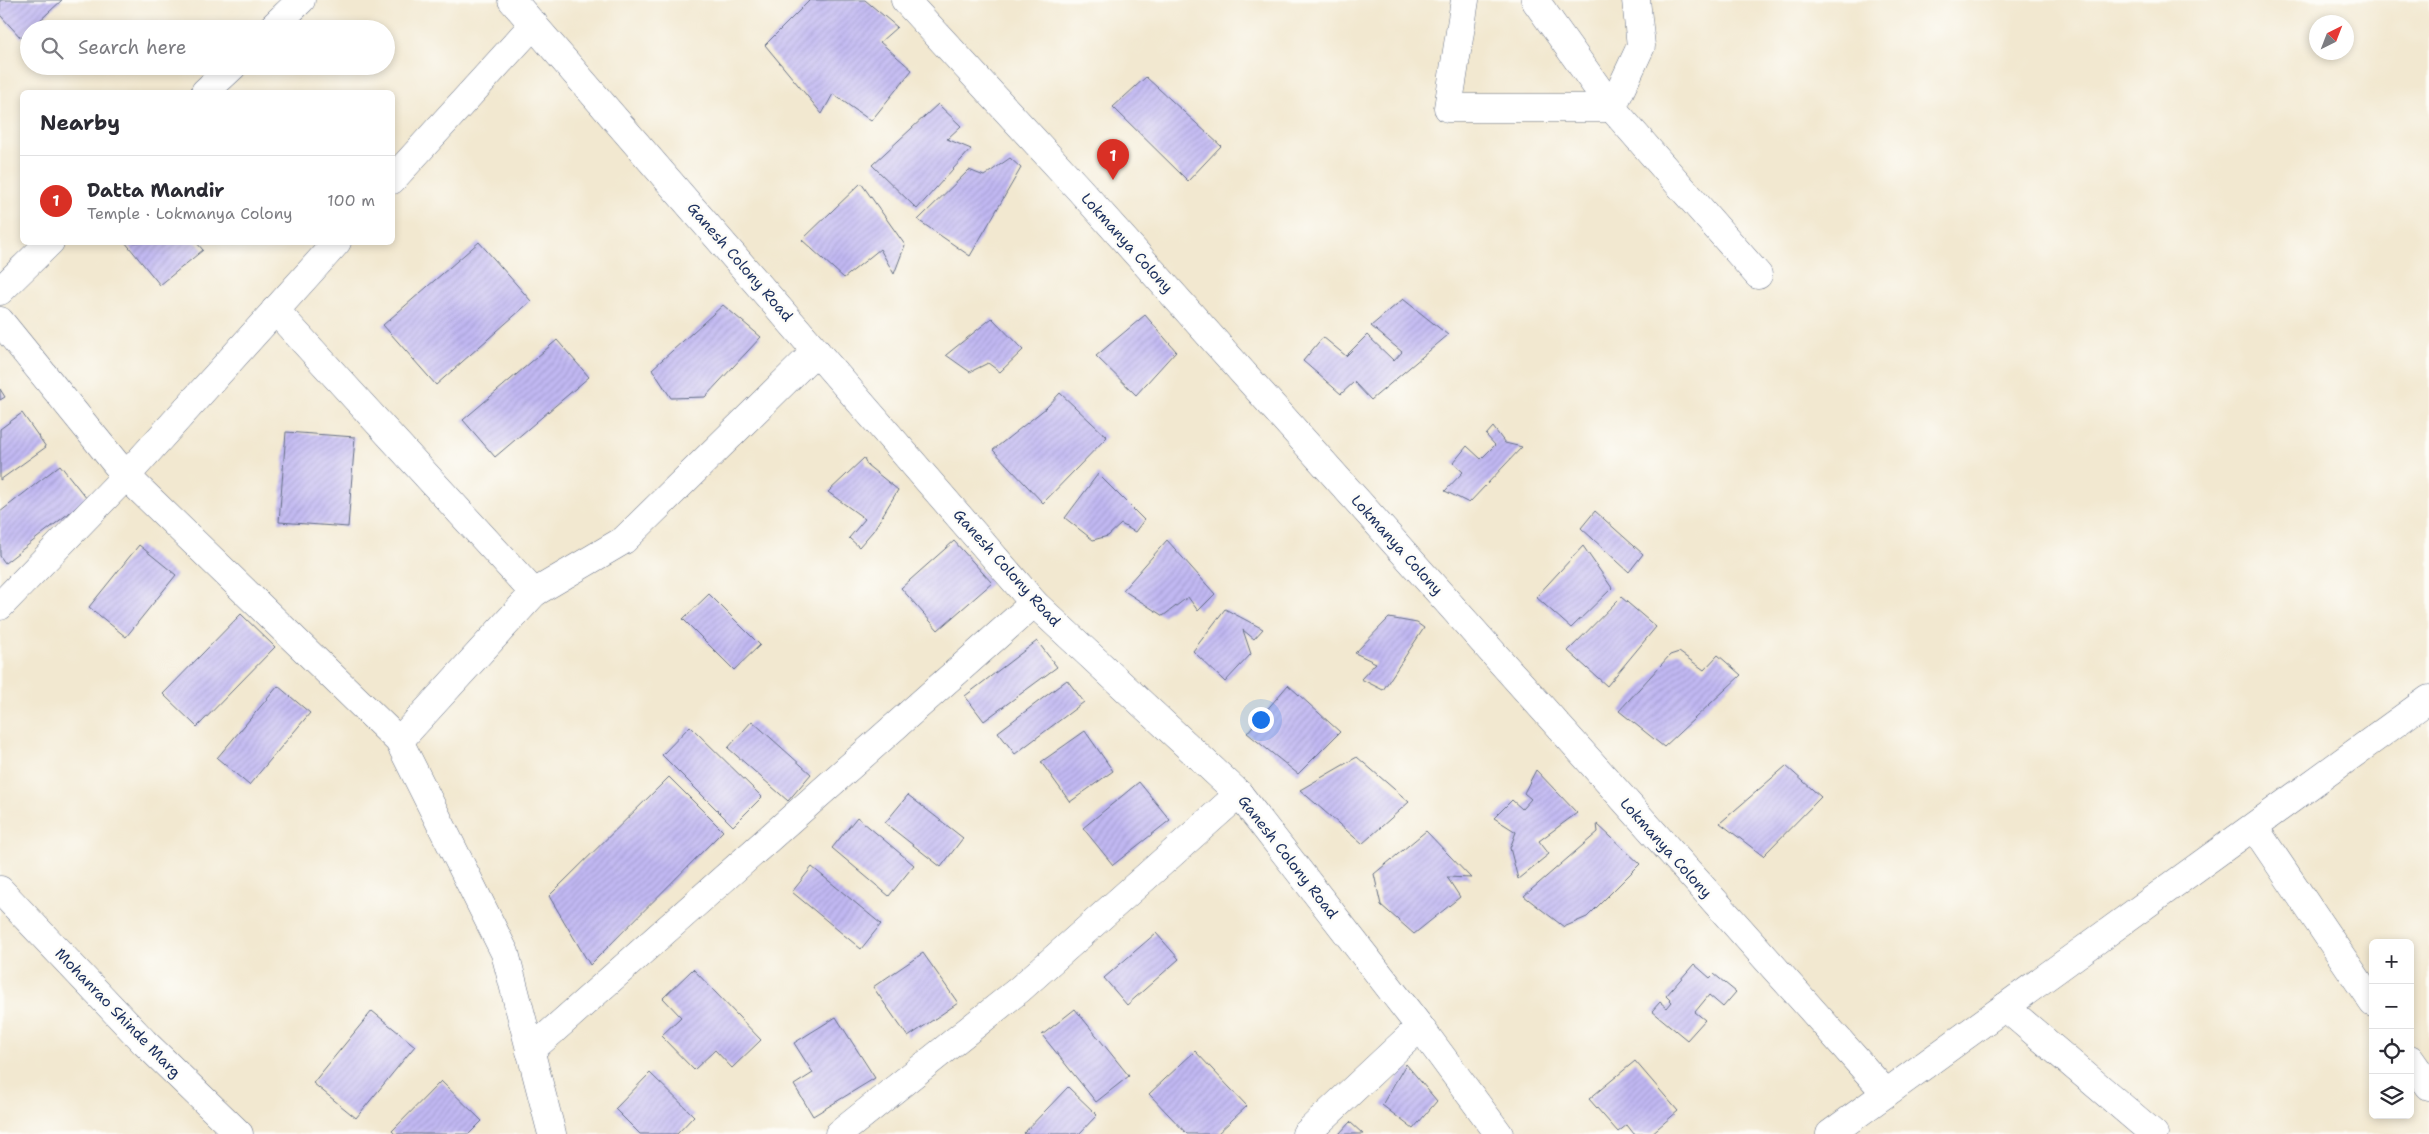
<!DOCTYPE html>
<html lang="en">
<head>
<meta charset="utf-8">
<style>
  :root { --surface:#fff; --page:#f7f7f7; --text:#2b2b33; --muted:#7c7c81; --line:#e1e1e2; --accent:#d93025 }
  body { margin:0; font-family:"Shantell Sans",sans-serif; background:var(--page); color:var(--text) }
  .controls { position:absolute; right:15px; bottom:15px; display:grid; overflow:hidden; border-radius:8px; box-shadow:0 2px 8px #0003 }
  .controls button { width:45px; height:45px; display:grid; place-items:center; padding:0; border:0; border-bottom:1px solid var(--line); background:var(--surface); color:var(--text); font:25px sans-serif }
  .compass { position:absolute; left:2309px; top:15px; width:45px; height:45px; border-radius:50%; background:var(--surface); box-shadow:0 2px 8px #0003; rotate:42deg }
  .you { position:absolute; left:1260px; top:719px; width:18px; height:18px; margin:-12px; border:4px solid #fff; border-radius:50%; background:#1a73e8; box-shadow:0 0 0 8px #1a73e833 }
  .badge { display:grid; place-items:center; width:32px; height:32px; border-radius:50%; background:var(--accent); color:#fff; font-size:16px; font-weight:700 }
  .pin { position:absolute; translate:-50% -41px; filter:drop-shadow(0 1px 2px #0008) }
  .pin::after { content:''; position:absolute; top:26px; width:18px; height:15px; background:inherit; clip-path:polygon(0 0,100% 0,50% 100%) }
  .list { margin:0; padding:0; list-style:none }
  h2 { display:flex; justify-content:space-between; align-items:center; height:65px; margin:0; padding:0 20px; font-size:21px }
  h2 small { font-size:16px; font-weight:400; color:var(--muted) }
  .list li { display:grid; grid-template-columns:32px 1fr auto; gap:15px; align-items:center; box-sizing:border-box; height:90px; padding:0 20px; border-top:1px solid var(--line) }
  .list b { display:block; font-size:19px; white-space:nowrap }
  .list p { margin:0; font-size:16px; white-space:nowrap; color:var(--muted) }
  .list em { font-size:16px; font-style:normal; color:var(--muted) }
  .icon { flex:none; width:28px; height:28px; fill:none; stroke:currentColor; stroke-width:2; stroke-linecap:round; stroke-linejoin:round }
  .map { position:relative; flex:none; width:2429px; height:1134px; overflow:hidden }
  .search { position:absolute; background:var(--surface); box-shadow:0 2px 8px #0003; left:20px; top:20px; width:375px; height:55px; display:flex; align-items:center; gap:12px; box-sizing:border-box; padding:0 18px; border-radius:28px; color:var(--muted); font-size:19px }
  .panel { position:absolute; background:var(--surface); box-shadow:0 2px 8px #0003; left:20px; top:90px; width:375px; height:155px; border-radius:8px }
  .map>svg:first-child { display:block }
  .building { fill:url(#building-hatch) }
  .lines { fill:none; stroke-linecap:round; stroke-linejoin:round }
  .minor-casing { stroke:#667086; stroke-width:29 }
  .minor { stroke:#fff; stroke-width:28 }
  .labels { text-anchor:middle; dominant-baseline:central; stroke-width:5; stroke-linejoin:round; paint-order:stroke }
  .street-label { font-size:15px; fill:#1b2f5e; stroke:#fdfcf7 }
</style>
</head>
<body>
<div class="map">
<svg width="2429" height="1134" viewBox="0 0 2429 1134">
  <defs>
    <pattern id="building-hatch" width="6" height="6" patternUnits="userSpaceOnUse" patternTransform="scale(1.25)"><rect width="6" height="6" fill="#c1b8f2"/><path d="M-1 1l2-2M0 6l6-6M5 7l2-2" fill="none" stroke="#a59ed2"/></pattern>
  </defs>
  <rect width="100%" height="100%" fill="#fdfcf7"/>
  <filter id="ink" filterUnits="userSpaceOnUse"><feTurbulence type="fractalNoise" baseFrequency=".02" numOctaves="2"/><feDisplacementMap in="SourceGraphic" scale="10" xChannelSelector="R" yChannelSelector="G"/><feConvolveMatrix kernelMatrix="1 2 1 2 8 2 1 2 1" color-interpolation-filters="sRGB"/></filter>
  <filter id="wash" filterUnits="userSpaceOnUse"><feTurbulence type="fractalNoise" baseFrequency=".0096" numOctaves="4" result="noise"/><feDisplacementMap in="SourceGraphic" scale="20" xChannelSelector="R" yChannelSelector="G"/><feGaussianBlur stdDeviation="1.12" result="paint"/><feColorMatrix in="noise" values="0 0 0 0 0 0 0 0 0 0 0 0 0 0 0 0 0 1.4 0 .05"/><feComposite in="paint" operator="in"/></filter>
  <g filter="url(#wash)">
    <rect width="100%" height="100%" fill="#f2e8d0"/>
    <g id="blocks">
      <g class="building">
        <polygon points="0,0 62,0 21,38 0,15"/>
        <polygon points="810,0 865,0 897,27 880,42 912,70 871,121 833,94 822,114 765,45"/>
        <polygon points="1146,77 1221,146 1188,181 1113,107"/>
        <polygon points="938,104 961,126 947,139 971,149 917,209 872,165"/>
        <polygon points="1010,158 1021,168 970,256 918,220 969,170 984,176"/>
        <polygon points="861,183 905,245 894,274 880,249 844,278 802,240"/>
        <polygon points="125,242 196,242 203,250 160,285"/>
        <polygon points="479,242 531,301 436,385 383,325"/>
        <polygon points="1403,299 1448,335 1371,400 1354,382 1341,394 1303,361 1323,337 1346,356 1367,335 1394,361 1402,352 1371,326"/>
        <polygon points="723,305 761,337 705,397 671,398 652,369"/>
        <polygon points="1145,315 1176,351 1136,395 1096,356"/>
        <polygon points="992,318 1023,350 1000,372 988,363 970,372 946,355"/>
        <polygon points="557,340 589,377 495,457 463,420"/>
        <polygon points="0,389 5,397 0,400"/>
        <polygon points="1060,393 1107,437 1043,503 993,450 1046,408"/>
        <polygon points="22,413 46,447 0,480 0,429"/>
        <polygon points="1493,427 1505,443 1522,447 1469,503 1445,491 1463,472 1453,463 1467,446 1481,459 1495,445 1486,435"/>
        <polygon points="286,432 355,437 348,527 279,522"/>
        <polygon points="864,458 867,465 898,490 873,531 859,547 849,538 865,519 828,492"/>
        <polygon points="60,465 87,499 5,563 0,556 0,512"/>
        <polygon points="1098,474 1144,520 1135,532 1121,524 1108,536 1093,540 1065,518"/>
        <polygon points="1595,511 1643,554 1629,572 1581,528"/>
        <polygon points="1167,540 1215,594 1198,611 1188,597 1163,616 1123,590"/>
        <polygon points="954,541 992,583 938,630 901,588"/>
        <polygon points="139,545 176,575 126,637 89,607"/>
        <polygon points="1583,546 1612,588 1571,628 1536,597"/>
        <polygon points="709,594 760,645 734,670 683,619"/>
        <polygon points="1621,597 1656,627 1607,686 1568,651"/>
        <polygon points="1225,609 1263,629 1254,639 1243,630 1251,654 1225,682 1193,651"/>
        <polygon points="241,614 275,647 197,727 163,694"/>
        <polygon points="1389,618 1417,623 1424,628 1383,690 1361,679 1376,663 1355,653"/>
        <polygon points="1037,641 1057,667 984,721 965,696"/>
        <polygon points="1679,652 1704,670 1718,655 1741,675 1664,747 1619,711 1670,655"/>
        <polygon points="1067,680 1084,702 1015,754 998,732"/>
        <polygon points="1288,685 1340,732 1298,774 1247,733"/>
        <polygon points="278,686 310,713 249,785 217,758"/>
        <polygon points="752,721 811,774 788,801 728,748"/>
        <polygon points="690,726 762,797 733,826 662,755"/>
        <polygon points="1085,731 1113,771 1070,802 1041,762"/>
        <polygon points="1357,757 1409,802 1362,844 1300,790"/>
        <polygon points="1786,766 1821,797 1763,856 1720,823"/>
        <polygon points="1536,770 1577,813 1539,841 1549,854 1518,879 1510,848 1516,832 1494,818 1512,800 1522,809 1531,799 1524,793"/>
        <polygon points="669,777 723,831 590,965 549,896"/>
        <polygon points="1139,782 1170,820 1113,865 1083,828"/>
        <polygon points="908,795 963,838 941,867 885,823"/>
        <polygon points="857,817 914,865 889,896 832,848"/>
        <polygon points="1597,824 1640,864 1587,917 1564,927 1524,896 1598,832"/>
        <polygon points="1426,831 1471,878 1447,877 1460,897 1414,934 1381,905 1374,874"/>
        <polygon points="812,867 881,924 861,949 792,892"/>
        <polygon points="1156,933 1179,959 1127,1005 1104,978"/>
        <polygon points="923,953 958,1003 908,1037 873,987"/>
        <polygon points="1694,964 1710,978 1714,974 1736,992 1723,1007 1709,995 1695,1012 1705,1020 1687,1040 1652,1011 1660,1002 1667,1008 1672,1002 1666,996"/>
        <polygon points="693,969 761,1040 732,1068 715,1050 694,1070 661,1036 681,1017 663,998"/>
        <polygon points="1075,1009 1129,1076 1096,1102 1042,1035"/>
        <polygon points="372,1011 415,1046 356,1118 313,1083"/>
        <polygon points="836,1017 875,1078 813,1116 794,1085 813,1073 794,1043"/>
        <polygon points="1195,1051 1247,1106 1217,1134 1187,1134 1149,1094"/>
        <polygon points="1635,1061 1678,1111 1651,1134 1634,1134 1627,1125 1618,1132 1589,1099"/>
        <polygon points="1406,1064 1437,1101 1413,1129 1382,1105"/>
        <polygon points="650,1073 694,1116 677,1134 640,1134 615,1109"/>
        <polygon points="441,1081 482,1121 469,1134 395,1134 392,1131"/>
        <polygon points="1068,1087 1097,1115 1079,1134 1023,1134"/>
        <polygon points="1350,1122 1363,1134 1339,1134"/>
      </g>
    </g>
  </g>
  <g filter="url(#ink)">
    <use href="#blocks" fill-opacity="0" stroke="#667086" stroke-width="1"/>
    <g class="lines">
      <defs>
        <g id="minor">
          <polyline points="512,0 1034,603 1239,794 1420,1027 1499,1134"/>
          <polyline points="905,0 1079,189 1886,1093"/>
          <polyline points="1465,0 1448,108 1612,108 1641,46 1636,0"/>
          <polyline points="1535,0 1612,108 1758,275"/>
          <polyline points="271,29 301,0"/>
          <polyline points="205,92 233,66"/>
          <polyline points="392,180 534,24"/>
          <polyline points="337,242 126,476 399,741 505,953 552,1134"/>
          <polyline points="0,291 50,242"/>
          <polyline points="275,310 534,593 624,540 816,351"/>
          <polyline points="0,321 126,476 0,606"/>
          <polyline points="399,741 534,593"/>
          <polyline points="2254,827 2373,1003"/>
          <polyline points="0,890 144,1042 239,1134"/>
          <polyline points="2005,1007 2154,1134"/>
          <polyline points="530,1051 1034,603"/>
          <polyline points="2410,1059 2429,1086"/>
          <polyline points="839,1134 1020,989 1239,794"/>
          <polyline points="1306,1134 1420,1027"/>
          <polyline points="1830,1134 2429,699"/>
        </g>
      </defs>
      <use href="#minor" class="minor-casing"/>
      <use href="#minor" class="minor"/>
    </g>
  </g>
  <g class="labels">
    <g class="street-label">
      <text transform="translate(1127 243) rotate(48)">Lokmanya Colony</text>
      <text transform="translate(740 262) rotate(49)">Ganesh Colony Road</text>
      <text transform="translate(1397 545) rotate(48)">Lokmanya Colony</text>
      <text transform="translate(1007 568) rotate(48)">Ganesh Colony Road</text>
      <text transform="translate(1666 848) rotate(48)">Lokmanya Colony</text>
      <text transform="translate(1288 857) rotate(52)">Ganesh Colony Road</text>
      <text transform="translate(118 1013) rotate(46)">Mohanrao Shinde Marg</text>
    </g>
  </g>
</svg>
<div class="controls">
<button>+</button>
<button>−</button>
<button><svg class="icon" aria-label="locate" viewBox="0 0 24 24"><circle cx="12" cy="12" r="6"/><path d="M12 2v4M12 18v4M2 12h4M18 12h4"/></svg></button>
<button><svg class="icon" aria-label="layers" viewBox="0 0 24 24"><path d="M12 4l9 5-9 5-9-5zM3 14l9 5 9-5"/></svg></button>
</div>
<svg class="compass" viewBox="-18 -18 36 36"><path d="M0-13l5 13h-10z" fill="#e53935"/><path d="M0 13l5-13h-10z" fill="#7c7c81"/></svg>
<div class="you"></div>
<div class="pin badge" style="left:1113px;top:180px">1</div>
<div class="search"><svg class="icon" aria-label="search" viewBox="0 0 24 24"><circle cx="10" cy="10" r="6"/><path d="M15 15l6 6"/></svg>Search here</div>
<section class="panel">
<h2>Nearby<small></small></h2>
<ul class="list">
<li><span class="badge">1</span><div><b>Datta Mandir</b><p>Temple · Lokmanya Colony</p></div><em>100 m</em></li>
</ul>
</section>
</div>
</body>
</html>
